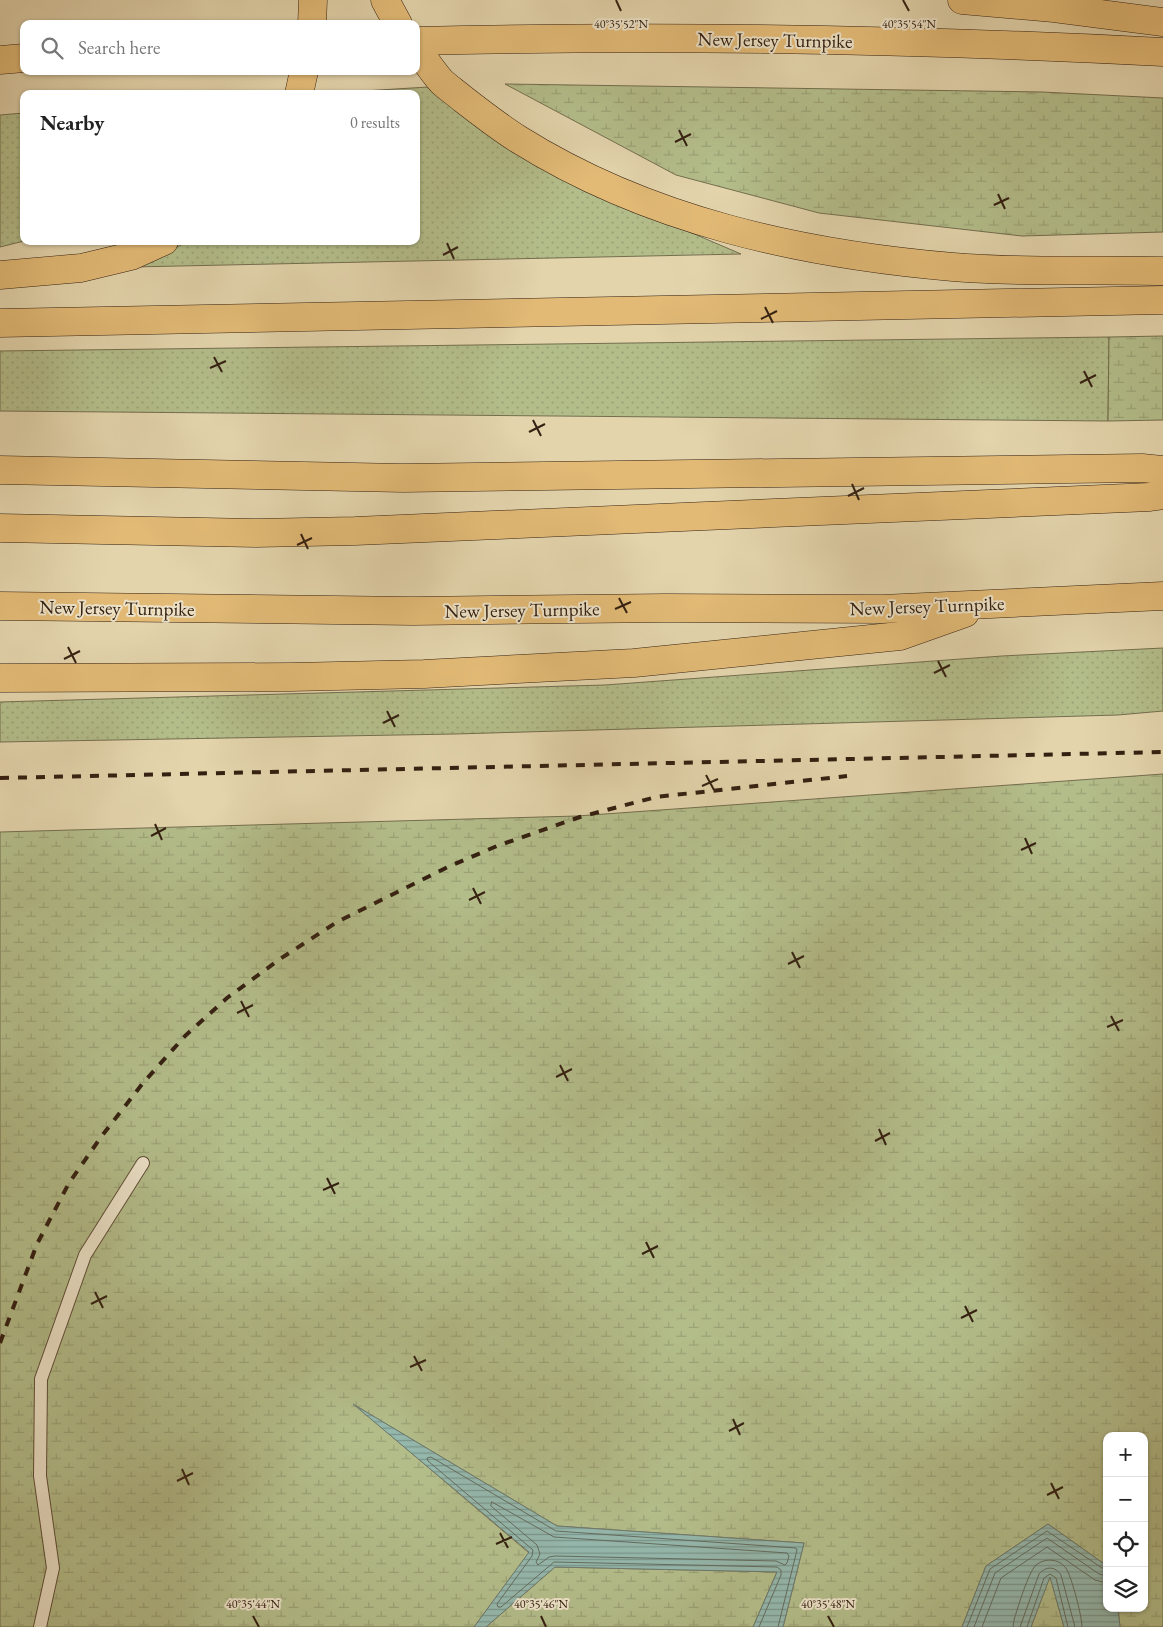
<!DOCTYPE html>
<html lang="en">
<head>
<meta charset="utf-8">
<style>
  :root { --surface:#fff; --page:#f2f2f2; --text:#222; --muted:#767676; --line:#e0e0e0 }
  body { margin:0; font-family:"EB Garamond",serif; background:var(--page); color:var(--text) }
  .controls { position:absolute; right:15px; bottom:15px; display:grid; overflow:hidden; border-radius:10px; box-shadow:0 1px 4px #0004 }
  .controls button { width:45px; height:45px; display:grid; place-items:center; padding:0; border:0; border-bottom:1px solid var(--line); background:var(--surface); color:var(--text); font:25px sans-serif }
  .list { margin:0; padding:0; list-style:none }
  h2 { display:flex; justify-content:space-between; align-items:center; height:65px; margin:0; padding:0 20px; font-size:21px }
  h2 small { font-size:16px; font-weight:400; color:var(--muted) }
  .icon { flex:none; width:28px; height:28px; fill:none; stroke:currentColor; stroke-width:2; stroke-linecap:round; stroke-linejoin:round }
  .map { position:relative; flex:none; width:1163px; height:1627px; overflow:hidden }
  .search { position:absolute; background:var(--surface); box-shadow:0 1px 4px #0004; left:20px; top:20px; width:400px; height:55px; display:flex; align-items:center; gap:12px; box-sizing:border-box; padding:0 18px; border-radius:10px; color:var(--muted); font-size:19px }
  .panel { position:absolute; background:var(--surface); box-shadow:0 1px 4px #0004; left:20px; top:90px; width:400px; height:155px; border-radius:10px }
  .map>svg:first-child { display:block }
  .grass { fill:url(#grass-dots); stroke:#746e4e }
  .wetland { fill:url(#wetland-marsh); stroke:#746e4e }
  .water { fill:url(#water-rules); stroke:#6e7b6f }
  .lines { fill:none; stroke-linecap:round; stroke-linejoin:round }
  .shore { stroke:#646c5f; stroke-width:1 }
  .service-casing { stroke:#604d38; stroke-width:14 }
  .motorway-casing { stroke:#342011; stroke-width:29 }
  .service { stroke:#ede3c9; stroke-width:12 }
  .motorway { stroke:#e2ba76; stroke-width:28 }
  .rail { stroke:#342011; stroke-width:4; stroke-dasharray:9 9; stroke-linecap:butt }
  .ticks { fill:none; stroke:#342011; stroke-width:2 }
  .labels { text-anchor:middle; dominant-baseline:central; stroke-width:4; stroke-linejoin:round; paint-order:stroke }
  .street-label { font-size:19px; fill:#342011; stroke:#ede3c9 }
  .ticks-label { font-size:12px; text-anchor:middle; fill:#342011; stroke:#ede3c9; stroke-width:4; stroke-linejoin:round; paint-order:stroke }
</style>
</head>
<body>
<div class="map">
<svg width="1163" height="1627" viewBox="0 0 1163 1627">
  <defs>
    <pattern id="grass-dots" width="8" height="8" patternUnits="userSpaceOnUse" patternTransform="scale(1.25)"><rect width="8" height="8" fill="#b3bd8a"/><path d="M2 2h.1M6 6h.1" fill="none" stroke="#9ba276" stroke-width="1.8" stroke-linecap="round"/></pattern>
    <pattern id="wetland-marsh" width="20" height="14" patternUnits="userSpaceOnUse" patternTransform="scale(1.25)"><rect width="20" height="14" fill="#b3bd8a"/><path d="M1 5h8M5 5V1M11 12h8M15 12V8" fill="none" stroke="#9ba276"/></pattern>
    <pattern id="water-rules" width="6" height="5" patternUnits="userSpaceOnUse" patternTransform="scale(1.25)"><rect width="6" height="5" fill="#95b8ad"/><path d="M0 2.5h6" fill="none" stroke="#7a958b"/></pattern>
  </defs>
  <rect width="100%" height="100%" fill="#e3d4ac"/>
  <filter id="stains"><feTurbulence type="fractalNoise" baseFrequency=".004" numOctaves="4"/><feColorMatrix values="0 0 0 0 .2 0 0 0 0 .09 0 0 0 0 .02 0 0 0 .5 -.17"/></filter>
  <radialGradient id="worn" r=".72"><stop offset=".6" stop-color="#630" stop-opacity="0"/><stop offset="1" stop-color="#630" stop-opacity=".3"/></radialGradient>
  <g class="grass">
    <polygon points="428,87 671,224 741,254 132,267 190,241 416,241 416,94 315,94"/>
    <polygon points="24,113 24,241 0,247 0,115"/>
    <polygon points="1109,337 1108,421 0,411 0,351"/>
    <polygon points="1163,648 1163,711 1118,715 455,734 0,742 0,702 605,685 1002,656"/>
  </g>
  <g class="wetland">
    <polygon points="505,84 1042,92 1163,98 1163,232 1022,236 819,213 676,175"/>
    <polygon points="1163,336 1163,420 1108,421 1109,337"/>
    <polygon points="1163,774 1163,1627 1120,1627 1118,1608 1144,1608 1144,1436 1107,1436 1107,1566 1048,1524 986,1566 962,1627 783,1627 804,1543 557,1526 356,1406 529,1553 474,1627 0,1627 0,832 577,816"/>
    <polygon points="555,1567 777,1572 753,1627 486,1627"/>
    <polygon points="1050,1576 1064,1627 1031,1627"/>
  </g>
  <g class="water">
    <polygon points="353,1404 557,1526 804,1543 783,1627 753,1627 777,1572 555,1567 486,1627 474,1627 529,1552"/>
    <polygon points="1048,1524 1107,1566 1107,1608 1118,1608 1120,1627 1064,1627 1050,1577 1031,1627 962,1627 986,1566"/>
  </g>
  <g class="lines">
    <g class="shore">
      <polygon points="492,1502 554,1537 787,1553 789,1556 787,1563 785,1565 776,1561 555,1556 549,1557 538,1565 536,1562 540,1554 537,1545 491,1506"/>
      <polyline points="759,1627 781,1575 781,1570 777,1567 554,1562 501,1607 498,1607 497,1604 532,1556 533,1550 428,1461 427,1458 431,1457 556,1531 796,1548 797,1550 778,1627"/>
      <polyline points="967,1627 990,1569 1047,1531 1102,1568 1107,1569"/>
      <polyline points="974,1627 995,1573 1047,1538 1099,1574 1107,1576"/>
      <polyline points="982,1627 1001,1578 1047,1547 1095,1580 1107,1583"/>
      <path d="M1013 1627 1014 1620C1018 1607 1028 1573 1036 1565 1046 1557 1061 1559 1067 1570 1072 1579 1082 1616 1082 1627"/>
      <path d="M1020 1627 1039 1574C1046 1566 1055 1566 1061 1575L1075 1627"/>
      <polyline points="1027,1627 1044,1578 1050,1574 1056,1578 1068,1627"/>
    </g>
    <defs>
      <polyline id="service" points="40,1627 53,1568 40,1476 41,1379 85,1255 143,1163"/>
      <g id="motorway">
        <polyline points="385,0 398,24"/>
        <polyline points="962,0 1054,8 1163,22"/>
        <polyline points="312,24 313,0"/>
        <path d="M416 41C665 35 914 39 1163 52"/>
        <path d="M416 49C425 59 432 71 441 81 447 87 456 93 463 99 481 113 499 127 518 139 649 221 801 254 953 267 1022 273 1093 269 1163 271"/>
        <polyline points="0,60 24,58"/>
        <polyline points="299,94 304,71"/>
        <polyline points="0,275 81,268 131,256 164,241"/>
        <polyline points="0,323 1163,300"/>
        <polyline points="0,470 403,478 1142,468 1163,470"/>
        <polyline points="0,528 256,533 355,531 1150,497 1163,495"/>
        <polyline points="0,606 413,611 666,608 882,609 1163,596"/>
        <polyline points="0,678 292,677 424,674 634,663 900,636 965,613"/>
      </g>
    </defs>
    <use href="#service" class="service-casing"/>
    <use href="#motorway" class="motorway-casing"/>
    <use href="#service" class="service"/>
    <use href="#motorway" class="motorway"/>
    <g class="rail">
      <polyline points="0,778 1163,752"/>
      <polyline points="0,1343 37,1244 69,1183 101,1137 143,1083 185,1036 227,998 280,959 337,922 450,866 497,846 580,817 656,797 847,776"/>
    </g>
  </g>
  <path class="ticks" d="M616 0 621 11M903 0 909 11M679 130 687 146M675 142 691 134M998 194 1005 209M994 205 1009 198M447 243 454 259M443 255 458 247M765 307 773 323M761 319 777 311M214 357 222 372M210 368 226 361M1084 371 1092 387M1080 383 1096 375M533 420 541 436M529 432 545 424M852 484 859 500M848 496 864 488M301 534 308 549M297 545 312 538M619 598 627 613M615 609 631 602M68 647 76 663M64 659 80 651M938 661 946 677M934 673 950 665M387 711 395 727M383 723 399 715M706 775 714 790M702 786 718 779M155 824 162 840M151 836 166 828M1025 838 1032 854M1021 850 1036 843M473 888 481 904M469 900 485 892M792 952 800 968M788 964 804 956M241 1001 249 1017M237 1013 253 1005M1111 1016 1119 1031M1107 1027 1123 1020M560 1065 568 1081M556 1077 572 1069M879 1129 886 1145M875 1141 890 1133M327 1178 335 1194M323 1190 339 1183M646 1242 654 1258M642 1254 658 1246M95 1292 103 1308M91 1304 107 1296M965 1306 973 1322M961 1318 977 1310M414 1356 422 1371M410 1367 426 1360M733 1419 740 1435M729 1431 744 1423M182 1469 189 1485M177 1481 193 1473M1051 1483 1059 1499M1047 1495 1063 1487M500 1533 508 1548M496 1544 512 1537M253 1616 259 1627M541 1616 546 1627M828 1616 834 1627"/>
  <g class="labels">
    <g class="street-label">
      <text transform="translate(775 40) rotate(1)">New Jersey Turnpike</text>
      <text transform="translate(927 606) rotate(-2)">New Jersey Turnpike</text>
      <text transform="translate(117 608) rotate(1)">New Jersey Turnpike</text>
      <text transform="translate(522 610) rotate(-1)">New Jersey Turnpike</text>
    </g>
  </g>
  <g class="ticks-label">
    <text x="621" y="28">40°35'52"N</text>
    <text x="909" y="28">40°35'54"N</text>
    <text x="253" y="1608">40°35'44"N</text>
    <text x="541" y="1608">40°35'46"N</text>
    <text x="828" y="1608">40°35'48"N</text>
  </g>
  <rect width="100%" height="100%" filter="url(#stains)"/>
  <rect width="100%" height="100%" fill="url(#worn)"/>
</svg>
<div class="controls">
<button>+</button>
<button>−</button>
<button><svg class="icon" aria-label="locate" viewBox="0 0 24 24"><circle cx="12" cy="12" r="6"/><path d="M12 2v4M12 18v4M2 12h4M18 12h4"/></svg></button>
<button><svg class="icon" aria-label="layers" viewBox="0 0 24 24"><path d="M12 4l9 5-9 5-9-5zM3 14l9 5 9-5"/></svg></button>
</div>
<div class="search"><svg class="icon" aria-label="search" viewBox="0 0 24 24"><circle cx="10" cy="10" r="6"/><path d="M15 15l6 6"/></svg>Search here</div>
<section class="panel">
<h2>Nearby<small>0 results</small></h2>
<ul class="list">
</ul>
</section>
</div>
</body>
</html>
